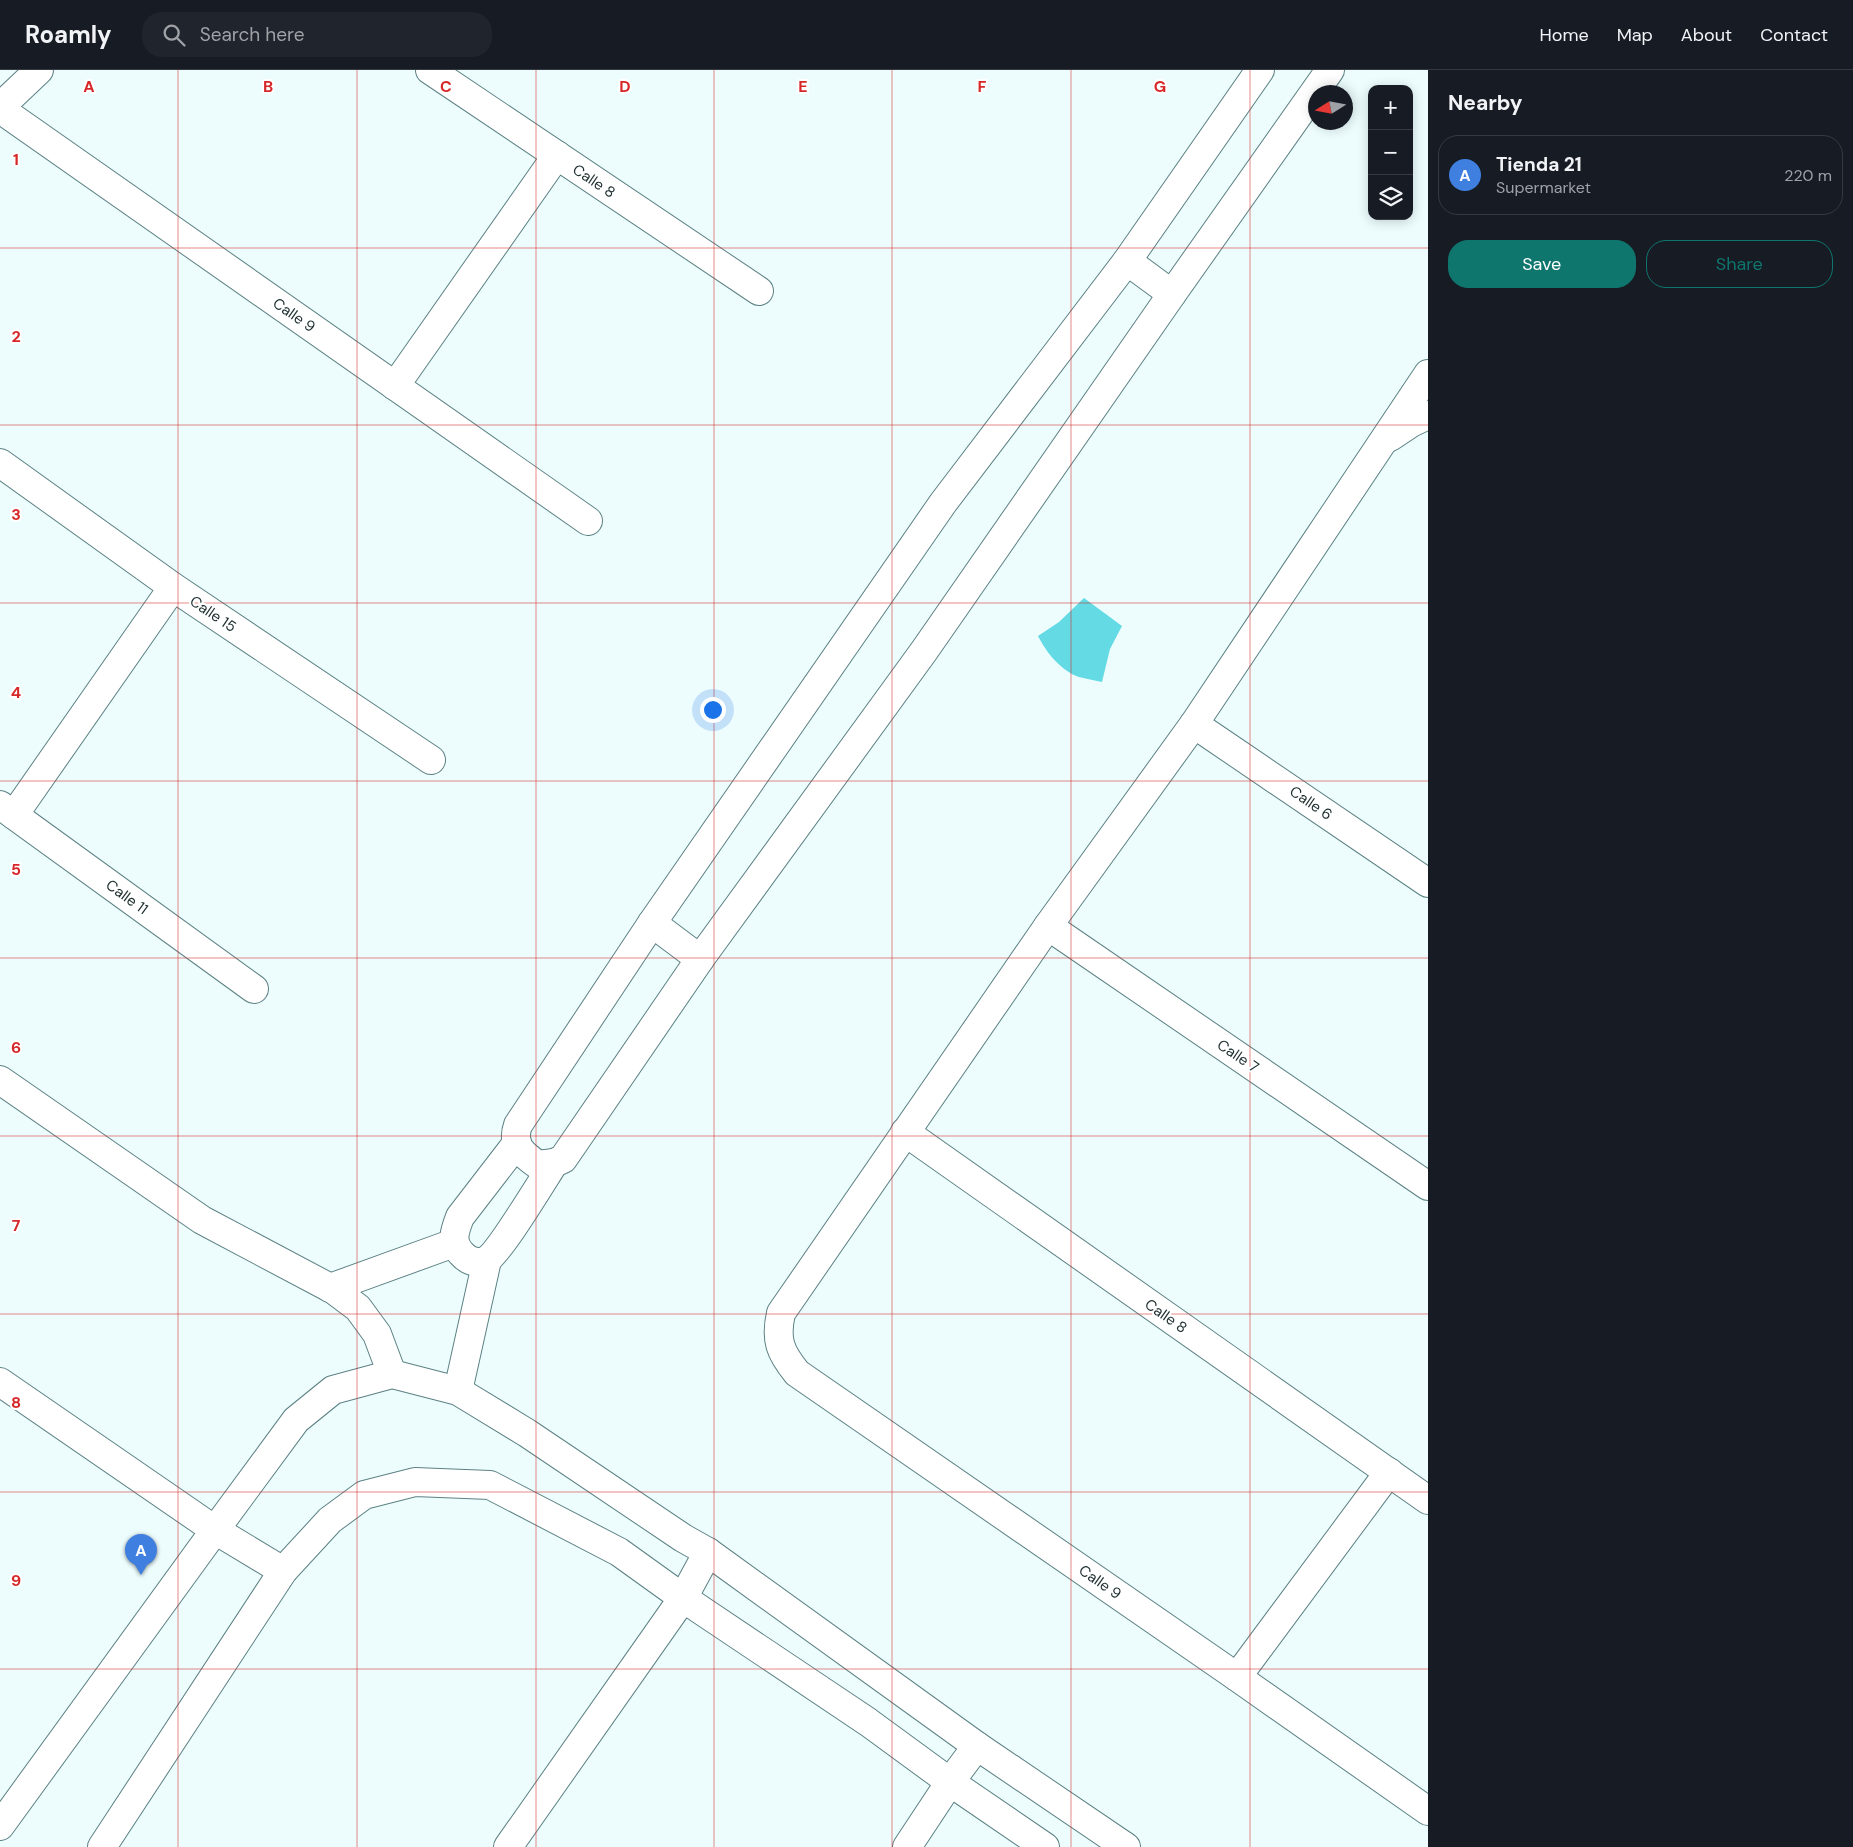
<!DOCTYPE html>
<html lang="en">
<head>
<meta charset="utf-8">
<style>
  :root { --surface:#171b24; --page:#20242c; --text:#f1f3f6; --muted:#9ea1a6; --line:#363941; --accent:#0f766e }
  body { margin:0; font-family:"DM Sans",sans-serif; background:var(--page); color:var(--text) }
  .controls { position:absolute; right:15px; top:15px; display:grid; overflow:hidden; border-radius:10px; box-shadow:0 2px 12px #0003 }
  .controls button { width:45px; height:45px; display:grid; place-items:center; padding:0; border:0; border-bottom:1px solid var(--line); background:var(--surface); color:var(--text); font:25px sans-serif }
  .compass { position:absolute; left:1308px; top:15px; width:45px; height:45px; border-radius:50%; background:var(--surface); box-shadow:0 2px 12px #0003; rotate:259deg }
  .you { position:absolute; left:712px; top:639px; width:18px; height:18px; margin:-12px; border:4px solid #fff; border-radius:50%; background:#1a73e8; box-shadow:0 0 0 8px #1a73e833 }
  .badge { display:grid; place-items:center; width:32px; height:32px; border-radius:50%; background:var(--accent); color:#fff; font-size:16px; font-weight:700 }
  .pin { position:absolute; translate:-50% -41px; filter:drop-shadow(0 1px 2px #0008) }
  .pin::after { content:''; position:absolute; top:26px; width:18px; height:15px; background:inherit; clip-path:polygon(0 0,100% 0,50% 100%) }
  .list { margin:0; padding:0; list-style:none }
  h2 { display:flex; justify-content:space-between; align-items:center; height:65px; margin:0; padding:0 20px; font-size:21px }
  h2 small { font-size:16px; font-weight:400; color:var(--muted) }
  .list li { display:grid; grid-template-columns:32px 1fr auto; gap:15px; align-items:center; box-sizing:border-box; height:80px; margin:0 10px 10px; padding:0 10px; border:1px solid var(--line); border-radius:20px }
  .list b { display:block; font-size:19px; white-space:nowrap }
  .list p { margin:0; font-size:16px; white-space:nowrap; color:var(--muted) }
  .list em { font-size:16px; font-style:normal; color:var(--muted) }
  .actions { display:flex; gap:10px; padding:15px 20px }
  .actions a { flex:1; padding:11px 0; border:1px solid var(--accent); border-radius:20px; text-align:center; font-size:18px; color:var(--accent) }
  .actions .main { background:var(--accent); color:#fff }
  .icon { flex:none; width:28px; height:28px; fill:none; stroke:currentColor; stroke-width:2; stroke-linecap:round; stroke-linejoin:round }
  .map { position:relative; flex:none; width:1428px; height:1777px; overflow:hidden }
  header { display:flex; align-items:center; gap:30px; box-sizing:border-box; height:70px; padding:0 25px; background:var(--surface); border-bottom:1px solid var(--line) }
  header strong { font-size:24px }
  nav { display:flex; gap:28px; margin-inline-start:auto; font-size:18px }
  .search { width:350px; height:45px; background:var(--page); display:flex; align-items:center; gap:12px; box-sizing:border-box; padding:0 18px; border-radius:20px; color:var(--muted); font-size:19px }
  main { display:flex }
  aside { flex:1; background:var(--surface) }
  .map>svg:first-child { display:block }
  .water { fill:#63dae4 }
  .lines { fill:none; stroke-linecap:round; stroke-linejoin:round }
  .minor-casing { stroke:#5c8184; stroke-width:30 }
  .minor { stroke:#fff; stroke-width:28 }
  .grid { fill:none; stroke:#d62828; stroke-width:1; stroke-opacity:0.55 }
  .labels { text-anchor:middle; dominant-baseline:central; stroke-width:4; stroke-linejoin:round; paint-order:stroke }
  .street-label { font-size:15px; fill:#1d2d2e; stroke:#fff }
  .grid-label { font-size:16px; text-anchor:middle; font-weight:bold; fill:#d62828; stroke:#fff; stroke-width:4; stroke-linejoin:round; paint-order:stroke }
</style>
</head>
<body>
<header>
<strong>Roamly</strong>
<div class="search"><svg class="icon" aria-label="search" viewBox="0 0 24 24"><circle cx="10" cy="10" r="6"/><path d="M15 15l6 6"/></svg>Search here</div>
<nav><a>Home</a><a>Map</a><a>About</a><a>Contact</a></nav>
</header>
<main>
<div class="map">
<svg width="1428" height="1777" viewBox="0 0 1428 1777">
  <rect width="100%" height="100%" fill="#edfdfe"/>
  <path class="water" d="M1084 528 1122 556 1110 579 1102 612C1094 610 1086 609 1079 607 1061 601 1046 582 1038 566L1059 552Z"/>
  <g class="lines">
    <defs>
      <g id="minor">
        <polyline points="430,0 759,221"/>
        <path d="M1260 0 1127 191 943 433 652 853 518 1055C511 1075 522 1084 538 1095L554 1093 563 1089 700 889 924 581 1172 224 1330 0"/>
        <polyline points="0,37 39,0"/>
        <polyline points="0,39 588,451"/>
        <polyline points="1127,191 1172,224"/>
        <path d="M1428 304 1194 654 1048 856 781 1243C775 1270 780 1282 797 1303L1237 1607 1428 1741"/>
        <polyline points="395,316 557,85"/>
        <polyline points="1390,367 1411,353 1428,345"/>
        <polyline points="0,393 173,517 431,690"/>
        <polyline points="1194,654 1428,813"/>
        <polyline points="0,735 254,919"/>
        <polyline points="14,745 173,517"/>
        <polyline points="652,853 700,889"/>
        <polyline points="1048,856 1428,1116"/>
        <polyline points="0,1010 202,1150 334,1220 358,1238 377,1264 392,1304"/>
        <polyline points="905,1062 1428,1430"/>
        <path d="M517 1073 460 1147C455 1160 450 1172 461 1183 467 1190 475 1194 485 1191 498 1185 543 1110 554 1093"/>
        <polyline points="330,1218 454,1173"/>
        <polyline points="0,1312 215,1460 283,1501"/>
        <polyline points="458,1321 487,1190"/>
        <polyline points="1237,1607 1389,1402"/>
        <polyline points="0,1756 215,1460 296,1350 333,1320 392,1304 458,1321 527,1363 683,1468 708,1482 977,1676 1126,1777"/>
        <polyline points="102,1777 283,1501 330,1450 364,1425 415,1412 490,1415 619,1482 683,1528 868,1652 950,1712 1045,1777"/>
        <polyline points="508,1777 683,1528 708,1482"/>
        <polyline points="907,1777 950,1712 977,1676"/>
      </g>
    </defs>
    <use href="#minor" class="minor-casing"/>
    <use href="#minor" class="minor"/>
  </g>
  <path class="grid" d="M178 0V1777M357 0V1777M536 0V1777M714 0V1777M892 0V1777M1071 0V1777M1250 0V1777M0 178H1428M0 355H1428M0 533H1428M0 711H1428M0 888H1428M0 1066H1428M0 1244H1428M0 1422H1428M0 1599H1428"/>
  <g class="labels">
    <g class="street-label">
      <text transform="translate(594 111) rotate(34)">Calle 8</text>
      <text transform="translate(294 245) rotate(35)">Calle 9</text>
      <text transform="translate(213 544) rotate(34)">Calle 15</text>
      <text transform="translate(1311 733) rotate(34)">Calle 6</text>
      <text transform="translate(127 827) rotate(36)">Calle 11</text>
      <text transform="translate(1238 986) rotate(34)">Calle 7</text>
      <text transform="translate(1166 1246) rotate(35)">Calle 8</text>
      <text transform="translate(1100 1512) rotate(35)">Calle 9</text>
    </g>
  </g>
  <g class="grid-label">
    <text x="89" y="22">A</text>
    <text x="268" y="22">B</text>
    <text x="446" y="22">C</text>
    <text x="625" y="22">D</text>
    <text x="803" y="22">E</text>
    <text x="982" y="22">F</text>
    <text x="1160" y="22">G</text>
    <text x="16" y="95">1</text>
    <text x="16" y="272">2</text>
    <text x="16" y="450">3</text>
    <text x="16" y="628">4</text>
    <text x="16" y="805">5</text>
    <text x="16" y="983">6</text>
    <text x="16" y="1161">7</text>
    <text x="16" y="1338">8</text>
    <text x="16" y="1516">9</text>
  </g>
</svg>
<div class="controls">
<button>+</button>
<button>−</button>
<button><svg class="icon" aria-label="layers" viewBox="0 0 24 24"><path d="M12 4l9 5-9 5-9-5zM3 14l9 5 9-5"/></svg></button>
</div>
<svg class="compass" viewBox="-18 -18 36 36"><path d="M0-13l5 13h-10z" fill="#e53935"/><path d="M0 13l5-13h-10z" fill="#9ea1a6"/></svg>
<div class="you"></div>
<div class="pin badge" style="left:141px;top:1505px;background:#3f7fe0">A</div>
</div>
<aside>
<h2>Nearby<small></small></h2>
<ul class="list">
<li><span class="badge" style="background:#3f7fe0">A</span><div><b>Tienda 21</b><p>Supermarket</p></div><em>220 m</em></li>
</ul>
<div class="actions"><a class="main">Save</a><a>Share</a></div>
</aside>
</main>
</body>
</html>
